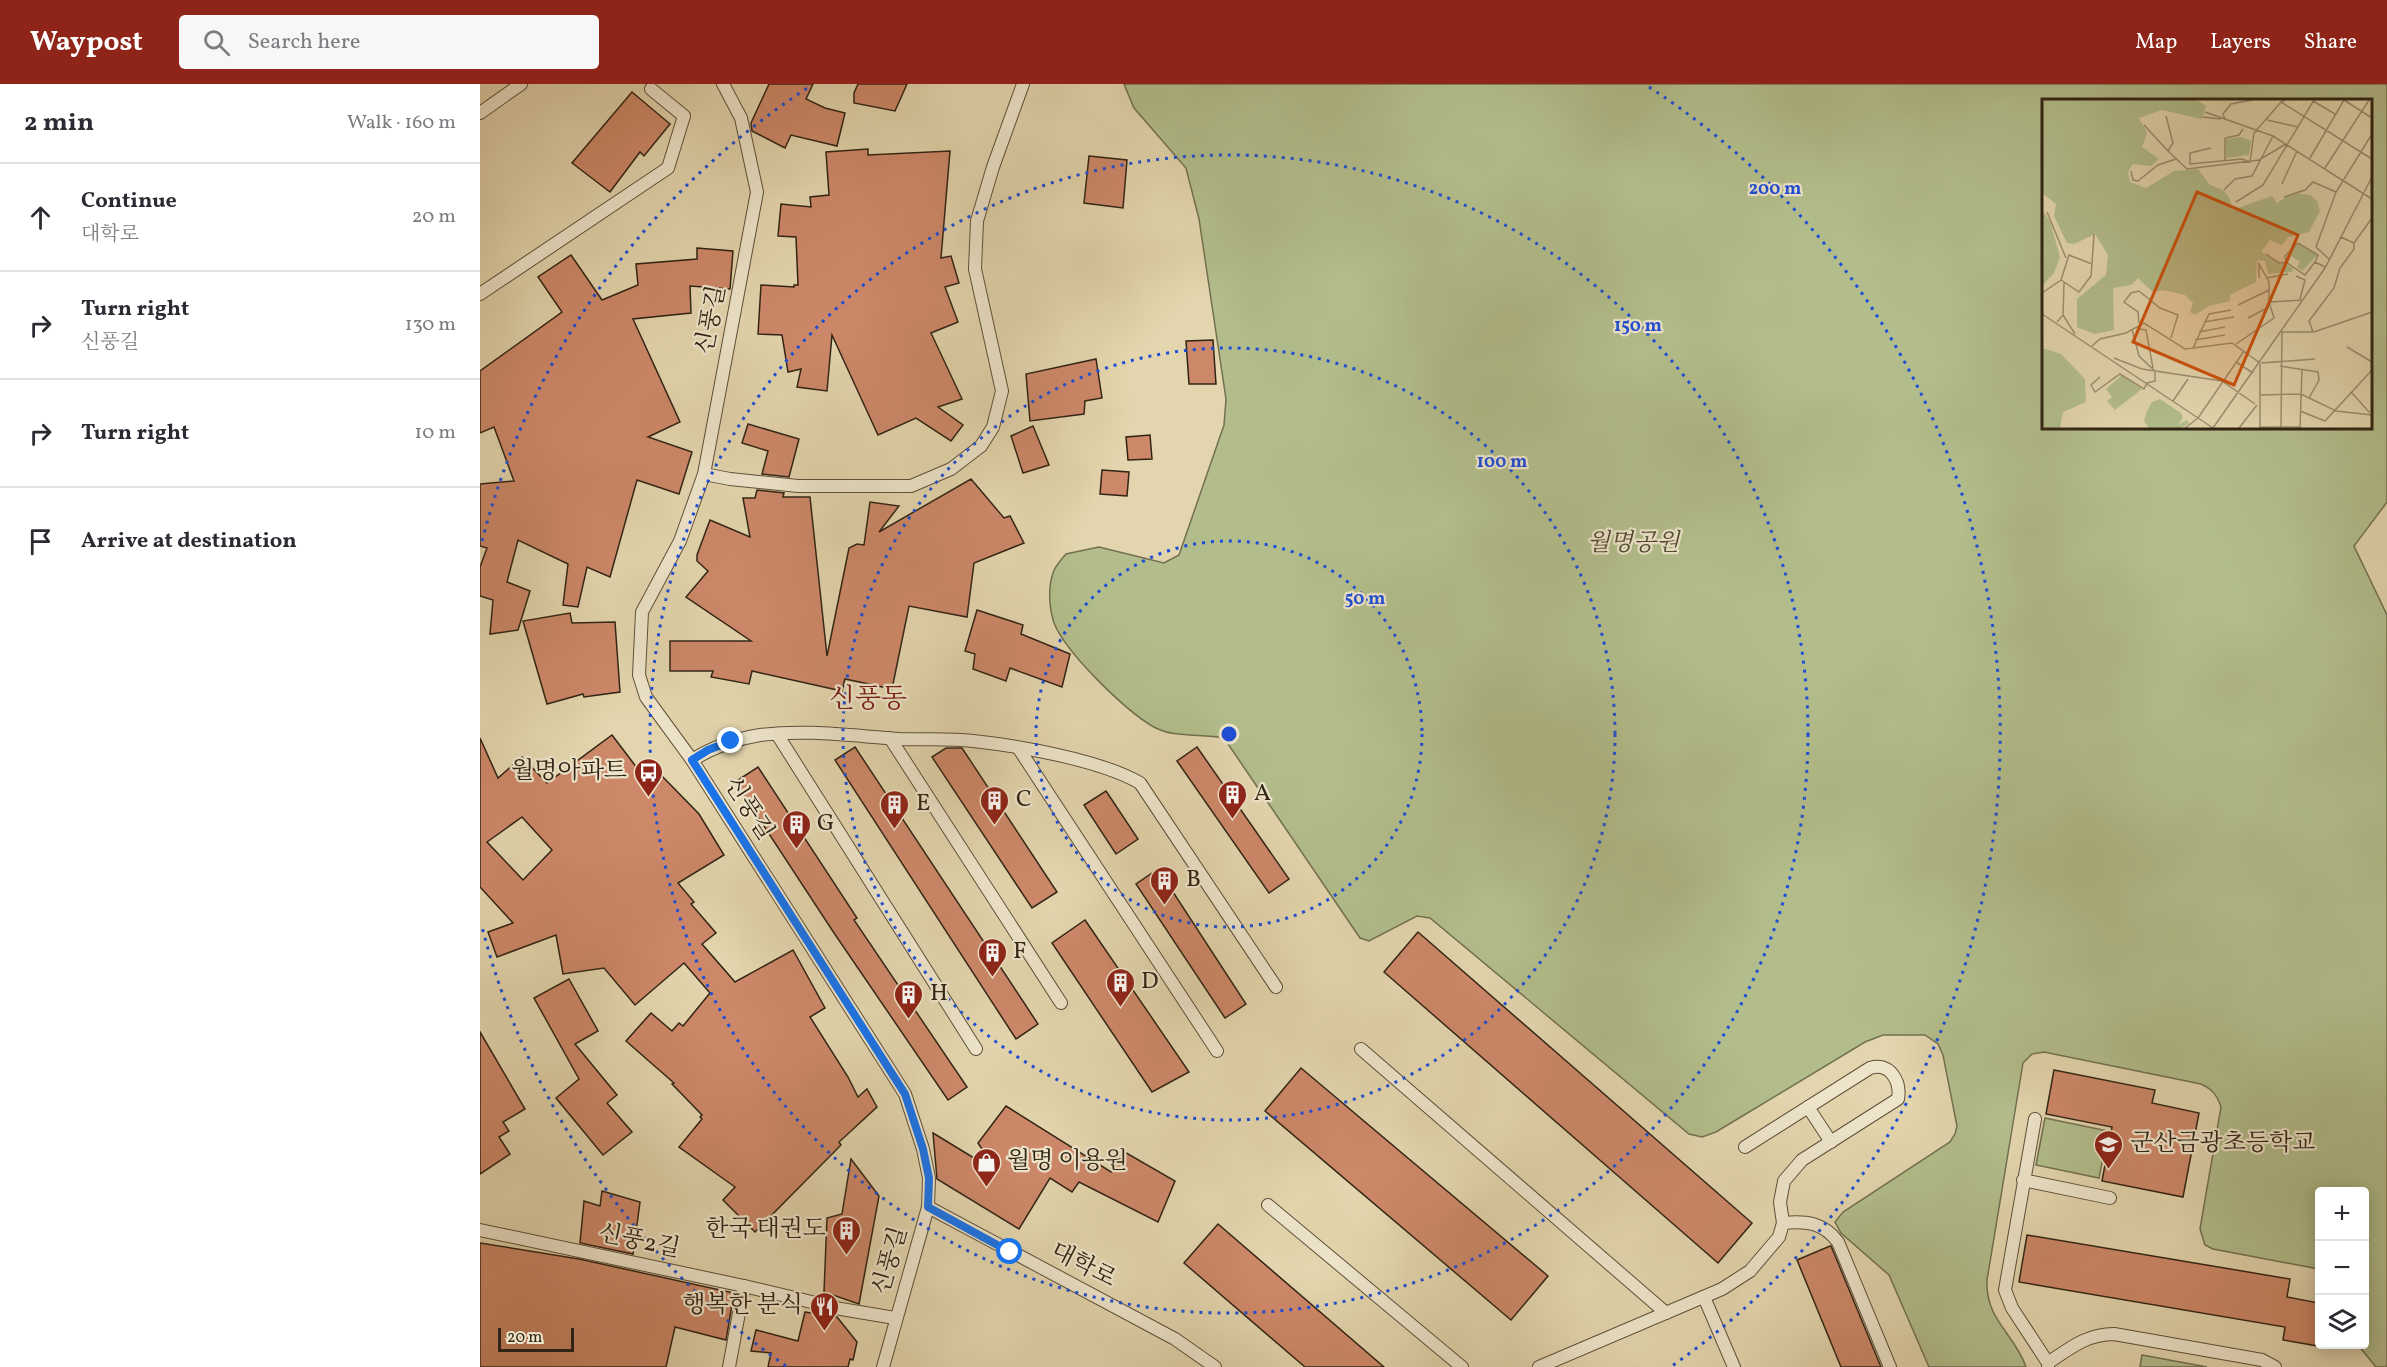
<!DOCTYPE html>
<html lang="en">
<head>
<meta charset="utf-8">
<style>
  :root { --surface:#fff; --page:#f7f7f7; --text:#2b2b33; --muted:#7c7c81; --line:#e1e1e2; --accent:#8f2418 }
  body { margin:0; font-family:Vollkorn,"Noto Serif KR",serif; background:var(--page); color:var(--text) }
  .controls { position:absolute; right:18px; bottom:18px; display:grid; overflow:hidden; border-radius:6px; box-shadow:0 3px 15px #0003 }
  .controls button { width:54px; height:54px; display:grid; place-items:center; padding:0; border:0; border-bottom:2px solid var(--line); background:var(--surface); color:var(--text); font:30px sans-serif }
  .scale { position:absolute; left:18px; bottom:15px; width:76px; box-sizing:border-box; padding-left:6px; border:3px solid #312414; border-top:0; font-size:16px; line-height:21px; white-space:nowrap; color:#312414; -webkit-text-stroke:4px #ede4ca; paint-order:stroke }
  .stop { position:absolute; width:18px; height:18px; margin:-14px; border:4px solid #1a73e8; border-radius:50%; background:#fff }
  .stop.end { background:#1a73e8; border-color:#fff; box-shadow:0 2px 6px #0008 }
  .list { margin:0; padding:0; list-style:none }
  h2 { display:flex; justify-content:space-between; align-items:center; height:78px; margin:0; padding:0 24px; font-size:26px }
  h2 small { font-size:20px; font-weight:400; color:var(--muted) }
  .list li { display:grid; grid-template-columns:39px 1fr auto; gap:18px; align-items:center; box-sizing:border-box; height:108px; padding:0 24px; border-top:2px solid var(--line) }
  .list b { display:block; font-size:22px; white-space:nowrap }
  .list p { margin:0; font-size:20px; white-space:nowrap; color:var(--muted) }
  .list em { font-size:20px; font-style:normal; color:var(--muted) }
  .icon { flex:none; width:33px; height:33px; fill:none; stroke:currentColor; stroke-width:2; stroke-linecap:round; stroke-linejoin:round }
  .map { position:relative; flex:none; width:1907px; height:1283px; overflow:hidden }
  header { display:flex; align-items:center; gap:36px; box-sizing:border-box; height:84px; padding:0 30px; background:var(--accent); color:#fff }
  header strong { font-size:28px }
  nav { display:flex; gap:33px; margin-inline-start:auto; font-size:21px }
  .search { width:420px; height:54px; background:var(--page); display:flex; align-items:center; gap:15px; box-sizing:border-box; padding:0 21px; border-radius:6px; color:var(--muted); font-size:22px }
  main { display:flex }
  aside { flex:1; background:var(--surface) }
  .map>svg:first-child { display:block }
  .green { fill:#b2bd8b; stroke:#727050; stroke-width:1.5; fill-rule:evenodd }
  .building { fill:#cd8869; stroke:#312414; stroke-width:1.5; fill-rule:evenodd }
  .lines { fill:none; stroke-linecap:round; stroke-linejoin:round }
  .lane-casing { stroke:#5e503a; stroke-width:14 }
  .lane { stroke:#ede4ca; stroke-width:12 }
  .route { stroke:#1a73e8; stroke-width:8 }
  .ring { fill:none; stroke:#1d4ed8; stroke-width:3; stroke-dasharray:3 6 }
  .labels { text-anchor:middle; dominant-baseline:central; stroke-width:4.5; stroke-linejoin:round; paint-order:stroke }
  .street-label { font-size:24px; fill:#312414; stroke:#ede4ca }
  .park-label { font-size:24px; font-style:italic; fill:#514a32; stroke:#ede4ca }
  .poi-label { font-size:24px; fill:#312414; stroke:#ede4ca; text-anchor:start }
  .quarter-label { font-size:27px; fill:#7a1f14; stroke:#ede4ca }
  .inset-road { fill:none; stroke:#9c8e70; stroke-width:1.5 }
  .view { fill:#cd510d; fill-opacity:0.15; stroke:#cd510d; stroke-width:3 }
  .inset-edge { fill:none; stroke:#312414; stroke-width:3 }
  .centre { fill:#1d4ed8; stroke:#ede4ca; stroke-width:3 }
  .ring-label { font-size:18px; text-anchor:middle; font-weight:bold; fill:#1d4ed8; stroke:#ede4ca; stroke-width:4.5; stroke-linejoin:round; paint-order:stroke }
</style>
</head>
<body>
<header>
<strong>Waypost</strong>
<div class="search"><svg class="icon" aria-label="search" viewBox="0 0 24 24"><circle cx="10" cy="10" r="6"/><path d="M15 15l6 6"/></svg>Search here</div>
<nav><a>Map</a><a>Layers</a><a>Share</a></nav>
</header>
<main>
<aside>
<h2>2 min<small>Walk · 160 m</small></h2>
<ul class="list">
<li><svg class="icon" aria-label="ahead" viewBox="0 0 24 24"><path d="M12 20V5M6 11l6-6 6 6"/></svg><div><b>Continue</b><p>대학로</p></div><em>20 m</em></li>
<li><svg class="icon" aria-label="right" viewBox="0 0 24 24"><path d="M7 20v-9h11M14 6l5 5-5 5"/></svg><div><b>Turn right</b><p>신풍길</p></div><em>130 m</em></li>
<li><svg class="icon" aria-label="right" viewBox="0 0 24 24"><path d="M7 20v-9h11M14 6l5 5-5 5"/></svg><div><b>Turn right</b></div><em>10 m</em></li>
<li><svg class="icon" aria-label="arrive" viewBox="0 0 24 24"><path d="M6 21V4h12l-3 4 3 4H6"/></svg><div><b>Arrive at destination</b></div></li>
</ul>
</aside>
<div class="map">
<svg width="1907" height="1283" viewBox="0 0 1907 1283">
  <rect width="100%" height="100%" fill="#e3d5ad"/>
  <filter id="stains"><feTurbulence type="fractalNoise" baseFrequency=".00333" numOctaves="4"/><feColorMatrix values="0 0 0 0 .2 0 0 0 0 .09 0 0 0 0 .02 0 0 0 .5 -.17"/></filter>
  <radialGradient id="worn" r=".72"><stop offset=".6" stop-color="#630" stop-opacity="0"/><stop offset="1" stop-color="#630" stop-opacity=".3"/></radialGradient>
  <g class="green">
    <path d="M644 0H1907V418L1874 462 1907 531V1283H1896L1878 1261 1884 1260V1108H1840L1839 1185 1733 1165 1725 1161 1720 1145 1741 1023C1737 1011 1732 1005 1721 1000L1564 968 1552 970 1543 979 1507 1196C1505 1236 1535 1250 1546 1283H1449L1409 1191 1361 1149 1355 1138 1363 1128 1470 1058 1475 1050 1477 1042 1463 971 1458 960 1445 951H1403L1385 958 1236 1048 1222 1053 1209 1050 950 834 937 832 889 857 880 854 744 654C721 649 694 655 672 642 644 625 586 569 574 539 569 524 568 503 573 489 575 482 582 475 586 470L619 463 684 479 699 471 744 341 746 315 719 135 706 84 654 24ZM1564 16H1890V344H1564Z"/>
    <polygon points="1565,1034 1628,1047 1619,1094 1556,1081"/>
    <polygon points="1662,1271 1727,1283 1660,1283"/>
  </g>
  <g class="building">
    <polygon points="289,0 333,0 326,15 345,24 365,29 357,62 311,51 305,64 272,47 271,39"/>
    <polygon points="378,0 427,0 415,27 374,19 374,9"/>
    <polygon points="152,8 190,40 164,72 160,68 130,108 92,79"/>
    <polygon points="388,65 388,71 470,67 461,174 471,172 479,199 465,203 478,238 451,249 482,315 458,323 483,341 471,357 436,334 398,351 352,251 347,307 317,303 321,285 308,288 302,251 278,250 281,201 314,203 314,201 318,201 316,153 298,152 301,120 331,123 330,113 349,111 346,68"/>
    <polygon points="609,72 647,76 643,124 604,119"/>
    <polygon points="217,164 253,167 250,205 210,202 211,229 153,235 200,338 168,353 212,368 199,410 157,396 130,493 107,483 98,523 83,521 88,480 38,456 27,498 50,507 38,546 10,550 13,516 0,512 0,483 7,464 0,462 0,400 34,397 14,343 0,349 0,287 82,228 58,193 91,171 122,216 158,201 156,180 217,175"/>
    <polygon points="733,256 736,300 709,300 706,257"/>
    <polygon points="616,275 622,314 605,317 604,330 550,337 546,290"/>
    <polygon points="268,340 319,355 309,393 282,390 288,367 262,359"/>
    <polygon points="553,342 569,381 543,389 531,352"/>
    <polygon points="670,351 672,375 648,376 646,353"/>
    <polygon points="622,386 649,388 647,412 620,410"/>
    <polygon points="491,395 524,434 530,432 544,459 494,479 487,533 429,522 412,605 365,595 362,607 272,587 269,600 231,593 233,587 190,587 190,557 271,557 206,513 228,487 217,477 217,471 230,436 270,453 263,414 275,414 277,406 304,409 303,413 330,413 347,572 369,464 377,460 384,461 390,418 419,422 399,448"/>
    <polygon points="497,526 543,541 541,550 590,570 582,603 530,584 526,597 493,585 495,570 485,567"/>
    <polygon points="90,529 92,539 135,538 140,608 104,613 103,610 67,620 43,537"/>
    <path d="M132 651 170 701 181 691 219 730 244 771 198 799 214 818 211 820 236 849 222 860 255 898 313 866 345 924 330 933 368 993 378 1013 387 1005 397 1023 359 1058 361 1061 275 1148 243 1116 255 1103 199 1063 222 1035 220 1033 222 1031 192 1000 194 999 146 957 171 929 192 947 199 939 203 942 230 909 204 879 155 921 124 884 83 890 76 851 17 873 8 848 33 839 0 803V654L18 694 42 673 67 699ZM42 733 72 766 43 796 7 758Z"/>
    <polygon points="375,663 558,940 536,955 355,676"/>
    <polygon points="717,663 809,795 789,809 697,677"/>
    <polygon points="466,664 482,664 577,808 552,824 452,673"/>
    <polygon points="278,683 377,834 374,836 487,1003 468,1016 354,849 255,698"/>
    <polygon points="626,707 658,755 636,770 604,721"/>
    <polygon points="678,785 766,920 745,934 656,800"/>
    <polygon points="605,836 709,988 672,1008 572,859"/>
    <polygon points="938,848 1272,1139 1238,1179 904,888"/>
    <polygon points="89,895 118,947 95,960 137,1011 127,1019 152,1048 123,1071 76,1014 99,995 54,914"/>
    <polygon points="0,948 45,1025 23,1038 29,1047 19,1053 30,1070 0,1090"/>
    <polygon points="821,984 1068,1192 1031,1236 785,1027"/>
    <polygon points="1574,986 1675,1006 1672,1019 1719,1029 1703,1113 1622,1097 1632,1043 1566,1030"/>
    <polygon points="526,1022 631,1088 643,1067 695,1097 678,1138 599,1098 592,1108 570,1094 539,1145 457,1095 453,1049 517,1088 498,1059"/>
    <polygon points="371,1075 399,1112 379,1220 344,1208 347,1134 362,1130"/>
    <polygon points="122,1107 160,1118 153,1170 100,1159 104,1117 120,1122"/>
    <polygon points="738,1140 904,1283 825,1283 704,1179"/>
    <polygon points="1547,1151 1810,1195 1807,1213 1839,1219 1838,1262 1803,1256 1805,1243 1539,1198"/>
    <polygon points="0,1159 99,1175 254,1209 246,1256 195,1243 186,1283 0,1283"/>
    <polygon points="1350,1162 1351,1162 1401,1283 1361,1283 1317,1176"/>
    <polygon points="325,1228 357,1233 377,1258 373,1276 370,1275 368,1283 288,1283 291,1269 271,1267 276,1246 318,1257"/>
  </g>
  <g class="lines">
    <defs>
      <g id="lane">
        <polyline points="243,0 261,34 277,108 224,390 200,457 162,528 159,591 166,613 212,676 425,1010 443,1065 449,1094 448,1123 403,1283"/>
        <polyline points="0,29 41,0"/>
        <polyline points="0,210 188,84 204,32 171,5"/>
        <polyline points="224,390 250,395 318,402 431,402 471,385 501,362 513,343 522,307 495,185 497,137 513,83 543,0"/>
        <polyline points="297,650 496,965"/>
        <polyline points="410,654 581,919"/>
        <polyline points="539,665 737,967"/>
        <path d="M212 676C233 663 255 655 280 651 327 645 373 652 420 655 444 656 469 654 493 657 540 662 620 676 660 699L796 903"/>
        <polyline points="881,965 1186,1229"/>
        <polyline points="1328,1023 1351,1058"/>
        <polyline points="1555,1035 1525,1206 1532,1224 1568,1279"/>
        <polyline points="1543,1096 1630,1114"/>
        <polyline points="788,1121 982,1283"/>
        <polyline points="448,1123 695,1255 735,1283"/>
        <path d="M1303 1139C1326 1137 1343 1138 1358 1158L1410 1283"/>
        <polyline points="0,1146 264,1202 361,1225 415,1234"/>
        <polyline points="1224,1213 1254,1283"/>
        <polyline points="249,1283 264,1202"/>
        <path d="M1059 1283 1242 1205 1270 1187 1299 1153 1303 1139 1300 1118 1304 1097 1322 1076 1418 1015C1421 997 1410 978 1390 984L1265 1063"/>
        <path d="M1568 1283V1279C1590 1264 1607 1250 1634 1250L1782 1276 1795 1283"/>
      </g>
    </defs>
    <use href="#lane" class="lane-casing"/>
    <use href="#lane" class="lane"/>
  </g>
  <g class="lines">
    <polyline class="route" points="251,657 228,666 212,676 425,1010 443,1065 449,1094 448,1123 530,1168"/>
  </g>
  <g class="ring">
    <circle cx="749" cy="650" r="193"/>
    <circle cx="749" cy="650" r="386"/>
    <circle cx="749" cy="650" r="579"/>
    <path d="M306 1282A772 772 0 0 1 2 843M2 457A772 772 0 0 1 329 3M1169 3A772 772 0 0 1 1192 1282"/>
  </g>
  <defs>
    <symbol id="bus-pin" viewBox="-11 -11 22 30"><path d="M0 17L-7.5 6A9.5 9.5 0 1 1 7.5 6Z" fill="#8f2418" stroke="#ede4ca"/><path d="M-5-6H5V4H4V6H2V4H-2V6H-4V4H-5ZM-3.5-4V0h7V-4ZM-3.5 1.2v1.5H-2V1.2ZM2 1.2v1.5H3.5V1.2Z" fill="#fff"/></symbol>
    <symbol id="building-pin" viewBox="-11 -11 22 30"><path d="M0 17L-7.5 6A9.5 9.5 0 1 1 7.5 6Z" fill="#8f2418" stroke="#ede4ca"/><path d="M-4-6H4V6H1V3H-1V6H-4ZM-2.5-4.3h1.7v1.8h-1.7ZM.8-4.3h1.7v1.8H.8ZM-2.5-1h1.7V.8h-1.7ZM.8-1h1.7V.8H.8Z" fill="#fff"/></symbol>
    <symbol id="school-pin" viewBox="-11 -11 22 30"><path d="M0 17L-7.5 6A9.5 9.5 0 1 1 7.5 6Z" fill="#8f2418" stroke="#ede4ca"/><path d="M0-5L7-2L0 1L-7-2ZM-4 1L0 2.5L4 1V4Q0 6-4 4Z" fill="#fff"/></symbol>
    <symbol id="shop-pin" viewBox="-11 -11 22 30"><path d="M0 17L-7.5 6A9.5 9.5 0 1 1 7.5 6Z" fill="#8f2418" stroke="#ede4ca"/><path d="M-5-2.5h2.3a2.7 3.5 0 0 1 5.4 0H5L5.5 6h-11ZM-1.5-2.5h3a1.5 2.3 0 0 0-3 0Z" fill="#fff"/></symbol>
    <symbol id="restaurant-pin" viewBox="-11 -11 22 30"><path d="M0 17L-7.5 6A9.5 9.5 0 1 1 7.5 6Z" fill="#8f2418" stroke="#ede4ca"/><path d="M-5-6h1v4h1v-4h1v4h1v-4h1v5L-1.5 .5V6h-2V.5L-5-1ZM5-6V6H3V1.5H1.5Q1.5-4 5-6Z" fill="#fff"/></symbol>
  </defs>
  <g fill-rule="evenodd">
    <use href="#bus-pin" x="152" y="672" width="33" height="45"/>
    <use href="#building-pin" x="736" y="694" width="33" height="45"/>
    <use href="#building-pin" x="498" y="700" width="33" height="45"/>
    <use href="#building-pin" x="398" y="704" width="33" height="45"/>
    <use href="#building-pin" x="300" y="724" width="33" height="45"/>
    <use href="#building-pin" x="668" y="780" width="33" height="45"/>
    <use href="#building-pin" x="496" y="852" width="33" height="45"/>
    <use href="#building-pin" x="624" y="882" width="33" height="45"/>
    <use href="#building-pin" x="412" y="894" width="33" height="45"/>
    <use href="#school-pin" x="1612" y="1044" width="33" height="45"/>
    <use href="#shop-pin" x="490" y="1062" width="33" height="45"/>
    <use href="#building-pin" x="350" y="1130" width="33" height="45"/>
    <use href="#restaurant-pin" x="328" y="1206" width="33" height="45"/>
  </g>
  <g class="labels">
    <g class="street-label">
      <text transform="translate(232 236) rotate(-79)">신풍길</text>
      <text transform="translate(268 725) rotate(57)">신풍길</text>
      <text transform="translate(159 1158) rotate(12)">신풍2길</text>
      <text transform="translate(411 1177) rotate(-74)">신풍길</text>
      <text transform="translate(603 1182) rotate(27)">대학로</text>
    </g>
    <g class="park-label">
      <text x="1153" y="460">월명공원</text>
    </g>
    <g class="poi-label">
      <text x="147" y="688" text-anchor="end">월명아파트</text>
      <text x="774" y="710">A</text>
      <text x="536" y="716">C</text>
      <text x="436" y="720">E</text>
      <text x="337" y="740">G</text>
      <text x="706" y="796">B</text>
      <text x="533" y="868">F</text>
      <text x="661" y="898">D</text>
      <text x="450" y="910">H</text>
      <text x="1650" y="1060">군산금광초등학교</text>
      <text x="527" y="1078">월명 이용원</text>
      <text x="346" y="1146" text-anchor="end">한국 태권도</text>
      <text x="323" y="1222" text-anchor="end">행복한 분식</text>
    </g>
    <g class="quarter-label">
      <text x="388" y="616">신풍동</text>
    </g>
  </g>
  <g transform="translate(1562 15)">
    <rect width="330" height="330" fill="#e3d5ad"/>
    <path d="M0 1H155L164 7 160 20 120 11 97 19 105 34 100 48 117 60 109 67 91 65 86 73 88 83 104 89 132 72 156 70 168 86 181 91 188 100 190 111 230 97 235 104 251 94 268 96 275 102 278 112 267 133 246 138 240 146 228 141 219 153 251 169 250 173 226 175 223 162 215 161 214 183 188 196V202L167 207 153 216 148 213 151 204 143 196 121 191 111 193 96 179 89 186 71 189 72 231 53 235 35 228V200L64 176 66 156 53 135 32 145 25 144 12 117 14 105 0 94ZM199 38 209 42 207 56 184 59V40ZM0 111 8 122 18 158 12 174 0 187ZM256 145 275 156 260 172 255 168 258 163 247 155ZM0 249 19 255 43 280 44 303 21 313 18 329H0ZM80 276 100 290 73 311 65 302 70 298 64 290ZM118 300 139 314 141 319 136 326 145 321 147 324 139 329H107L102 322 105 312 110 303Z" fill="#b2bd8b"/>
    <path class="inset-road" d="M243 1 239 3 330 60M302 1 330 19M271 2 293 15M163 13 231 37 330 100M124 17 131 44 126 52 145 70 217 61 244 45M161 18 179 20M183 20 181 15 189 5 210 1M225 21 256 28M102 26 126 52M169 49 148 54V65L200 60 208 63 212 34 239 3M268 59 302 1M183 62V39L197 36 201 30M283 69 327 1M89 72 91 81 96 82 116 66 134 60M240 85 255 52M182 91 193 80 210 77 231 37M242 98 263 91 271 83 294 93M194 103 221 86 272 1M5 113 24 159M312 144 330 119M224 155 237 164 244 163M287 160 274 148 294 93 330 35M273 163 276 156 256 144 243 157 244 163 263 176 273 163 283 168M50 165 52 135M330 167V191M254 177 263 181 258 200M217 179V165L227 183V203M224 179 246 175M0 194 19 181 27 156 50 165 49 177 37 193 19 181M196 206 227 191M0 215 171 329M21 216 33 235M206 219 227 208M15 223 21 216 22 184M162 223 192 218M97 224 96 213 82 203 89 194 97 192 118 209 136 216 129 239M97 230 104 231 111 269M157 233 183 228M271 233 267 222 292 189 298 169 312 150V144L299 138M153 241 183 236M194 245 232 219 227 203 261 201M50 247 58 240 84 234 102 224 143 250 190 244 218 264M305 248 330 263M151 249 167 215 189 211M72 259 100 270 180 282 213 305M194 263 211 274M219 264 273 260M218 265V329M238 267 276 273 277 281 267 299M58 278 49 286 53 293 78 275 102 290 105 284 113 282V272L97 257 90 230M309 293 328 314M218 296 259 295 294 312 330 316M131 302 146 280M258 312 283 322 330 271M218 328H258M143 329 156 319 202 252M171 329 283 169 330 78M197 329 215 306M239 329 240 233H272L330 213M258 329 260 271"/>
    <path class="view" d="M155 93 256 136 192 286 91 243Z"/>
    <rect width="330" height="330" class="inset-edge"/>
  </g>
  <circle cx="749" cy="650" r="9" class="centre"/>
  <g class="ring-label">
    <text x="1295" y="110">200 m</text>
    <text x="1158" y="247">150 m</text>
    <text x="1022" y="383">100 m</text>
    <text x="885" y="520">50 m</text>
  </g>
  <rect width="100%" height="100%" filter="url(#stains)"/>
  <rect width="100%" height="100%" fill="url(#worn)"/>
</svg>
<div class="controls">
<button>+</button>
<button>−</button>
<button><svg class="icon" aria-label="layers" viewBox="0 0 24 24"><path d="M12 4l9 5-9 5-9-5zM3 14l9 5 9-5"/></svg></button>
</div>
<div class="scale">20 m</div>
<div class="stop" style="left:530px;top:1168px"></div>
<div class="stop end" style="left:251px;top:657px"></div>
</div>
</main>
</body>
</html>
